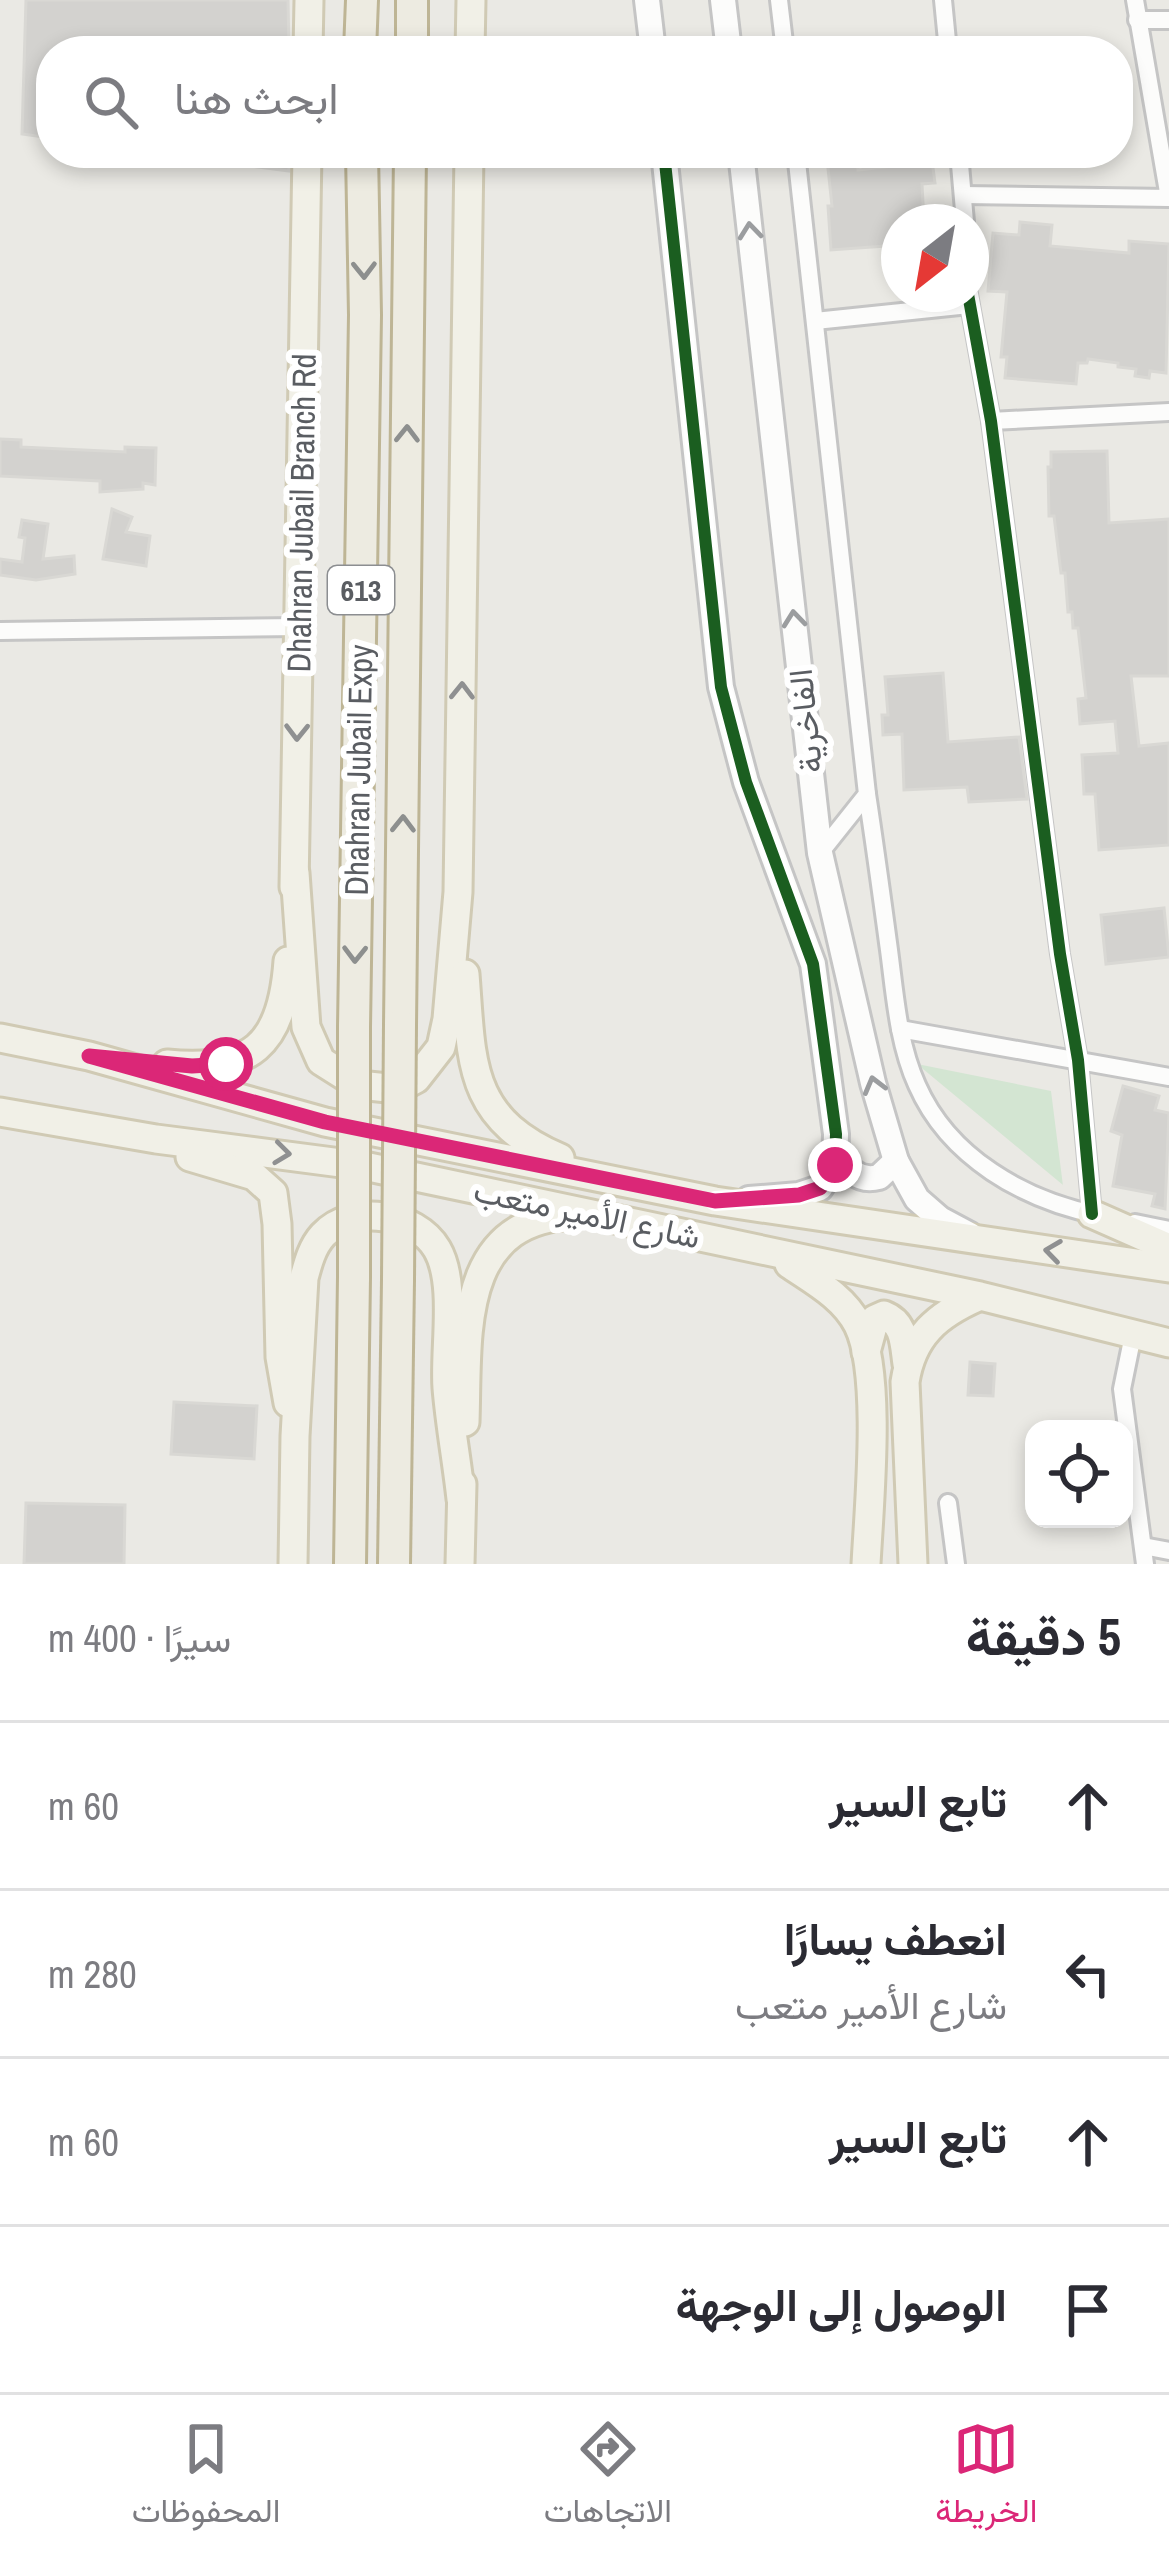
<!DOCTYPE html>
<html lang="ar">
<head>
<meta charset="utf-8">
<style>
  :root { --surface:#fff; --page:#f7f7f7; --text:#2b2b33; --muted:#7c7c81; --line:#e1e1e2; --accent:#db2777 }
  body { margin:0; font-family:"Archivo Narrow",Vazirmatn,sans-serif; background:var(--page); color:var(--text); direction:rtl }
  .controls { position:absolute; right:36px; bottom:36px; display:grid; overflow:hidden; border-radius:24px; box-shadow:0 6px 18px #0003 }
  .controls button { width:108px; height:108px; display:grid; place-items:center; padding:0; border:0; border-bottom:3px solid var(--line); background:var(--surface); color:var(--text); font:60px sans-serif }
  .compass { position:absolute; left:881px; top:204px; width:108px; height:108px; border-radius:50%; background:var(--surface); box-shadow:0 6px 18px #0003; rotate:211deg }
  .stop { position:absolute; width:36px; height:36px; margin:-27px; border:9px solid #db2777; border-radius:50%; background:#fff }
  .stop.end { background:#db2777; border-color:#fff; box-shadow:0 3px 12px #0008 }
  .list { margin:0; padding:0; list-style:none }
  h2 { display:flex; justify-content:space-between; align-items:center; height:156px; margin:0; padding:0 48px; font-size:51px }
  h2 small { font-size:39px; font-weight:400; color:var(--muted) }
  .list li { display:grid; grid-template-columns:78px 1fr auto; gap:36px; align-items:center; box-sizing:border-box; height:168px; padding:0 48px; border-top:3px solid var(--line) }
  .list b { display:block; font-size:45px; white-space:nowrap }
  .list p { margin:0; font-size:39px; white-space:nowrap; color:var(--muted) }
  .list em { font-size:39px; font-style:normal; color:var(--muted) }
  .icon { flex:none; width:66px; height:66px; fill:none; stroke:currentColor; stroke-width:2; stroke-linecap:round; stroke-linejoin:round }
  .map { position:relative; flex:none; width:1169px; height:1564px; overflow:hidden; direction:ltr }
  .search { position:absolute; background:var(--surface); box-shadow:0 6px 18px #0003; left:36px; right:36px; top:36px; height:132px; display:flex; align-items:center; gap:30px; box-sizing:border-box; padding:0 42px; border-radius:48px; color:var(--muted); font-size:45px }
  .sheet { height:828px; background:var(--surface) }
  nav { display:flex; justify-content:space-around; align-items:center; box-sizing:border-box; height:168px; border-top:3px solid var(--line); background:var(--surface); font-size:33px; color:var(--muted) }
  nav a { display:grid; justify-items:center; gap:6px }
  nav .on { color:var(--accent) }
  .map>svg:first-child { display:block }
  .green { fill:#d3e5d2 }
  .building { fill:#d3d2cf; stroke:#d9d8d4; stroke-width:3 }
  .lines { fill:none; stroke-linecap:round; stroke-linejoin:round }
  .street-casing { stroke:#c5c5c5; stroke-width:22 }
  .secondary-casing { stroke:#c5c5c5; stroke-width:30 }
  .primary-casing { stroke:#d0cab4; stroke-width:33 }
  .highway-casing { stroke:#beb595; stroke-width:36 }
  .street { stroke:#fcfcfb; stroke-width:16 }
  .secondary { stroke:#fcfcfb; stroke-width:24 }
  .primary { stroke:#f1f0e7; stroke-width:27 }
  .highway { stroke:#edebe1; stroke-width:30 }
  .highway-bridge-casing { stroke:#beb595; stroke-width:36; stroke-linecap:butt }
  .highway-bridge { stroke:#edebe1; stroke-width:30 }
  .cycleway-casing { stroke:#fff; stroke-width:20 }
  .cycleway { stroke:#1b5e20; stroke-width:12 }
  .oneway { stroke:#9b9d9f }
  .oneway2 { stroke:#8d8f8e }
  .oneway3 { stroke:#8f9091 }
  .route { stroke:#db2777; stroke-width:15 }
  .labels { text-anchor:middle; dominant-baseline:central; stroke-width:12; stroke-linejoin:round; paint-order:stroke }
  .shield { fill:#fff; stroke:#8c8e91; stroke-width:3 }
  .shield-label { font-size:30px; font-weight:bold; fill:#5a5d62 }
  .street-label { font-size:33px; fill:#5a5d62; stroke:#fff }
</style>
</head>
<body>
<div class="map">
<svg width="1169" height="1564" viewBox="0 0 1169 1564">
  <rect width="100%" height="100%" fill="#eae9e4"/>
  <polygon class="green" points="917,1064 1051,1091 1063,1186 1063,1185"/>
  <g class="building">
    <polygon points="26,0 288,0 289,51 51,51 51,138 22,134"/>
    <polygon points="212,153 289,153 289,171 212,161"/>
    <polygon points="910,153 931,153 935,183 922,184 924,222 899,222 899,245 831,250 828,206 832,206 827,159 857,156 858,170 911,164"/>
    <polygon points="1020,222 1052,225 1050,246 1129,253 1129,241 1169,244 1166,373 1150,371 1149,378 1135,376 1136,369 1118,367 1118,363 1088,359 1087,363 1078,363 1076,384 1005,378 1007,357 1001,357 1007,292 988,291 993,233 1019,235"/>
    <polygon points="0,439 21,440 21,447 125,452 125,447 156,448 155,485 143,483 143,489 100,492 100,481 0,476"/>
    <polygon points="1107,451 1109,523 1169,519 1169,676 1131,676 1139,746 1169,743 1169,845 1099,850 1095,794 1084,794 1082,755 1118,753 1115,721 1080,724 1078,699 1086,698 1078,628 1073,628 1072,612 1068,612 1065,573 1061,573 1054,516 1049,516 1048,467 1051,467 1051,452"/>
    <polygon points="112,509 132,517 126,532 150,536 146,566 103,559"/>
    <polygon points="22,520 48,524 43,559 74,556 75,574 36,580 0,575 0,559 22,562 25,538 19,537"/>
    <polygon points="943,673 948,742 1019,737 1027,799 969,802 967,787 904,790 902,734 883,735 882,715 888,715 885,677"/>
    <polygon points="1164,908 1169,957 1106,964 1101,915"/>
    <polygon points="1123,1086 1159,1096 1155,1110 1169,1113 1165,1209 1152,1206 1155,1194 1113,1186 1122,1135 1111,1131"/>
    <polygon points="970,1362 995,1364 993,1396 968,1395"/>
    <polygon points="174,1402 257,1406 254,1459 171,1454"/>
    <polygon points="26,1503 125,1505 124,1564 24,1564"/>
  </g>
  <g class="lines">
    <defs>
      <g id="street">
        <polyline points="779,0 785,51"/>
        <polyline points="943,0 948,51"/>
        <polyline points="1137,20 1169,20"/>
        <polyline points="796,153 867,794 820,853"/>
        <polyline points="959,153 965,222"/>
        <polyline points="963,195 1169,198 1135,0"/>
        <polyline points="968,294 991,421 1060,954 1078,1060 1092,1214"/>
        <polyline points="815,321 969,305"/>
        <polyline points="991,421 1169,412"/>
        <polyline points="0,631 299,627"/>
        <path d="M867 794C875 846 882 898 889 950 895 995 898 1043 917 1085 949 1158 1024 1200 1098 1215"/>
        <polyline points="900,1029 1169,1077"/>
        <polyline points="1135,1223 1169,1230"/>
        <polyline points="1133,1335 1122,1389 1145,1564"/>
        <polyline points="948,1503 956,1564"/>
        <polyline points="1143,1546 1169,1551"/>
      </g>
      <g id="secondary">
        <polyline points="647,0 653,51"/>
        <polyline points="723,0 729,51"/>
        <polyline points="664,153 721,687 746,782 813,964 836,1134 835,1165 820,1188 799,1195 749,1199"/>
        <polyline points="741,153 820,853 873,1083 896,1161 917,1199 940,1219 970,1235"/>
        <path d="M836 1150C847 1167 856 1183 879 1177L896 1161"/>
      </g>
      <g id="primary">
        <polyline points="308,51 309,0"/>
        <polyline points="470,51 471,0"/>
        <polyline points="295,873 306,1027 321,1061 359,1085 397,1089 416,1079 441,1047 447,1019 458,892 469,153"/>
        <polyline points="294,887 307,153"/>
        <path d="M465 974C472 1063 467 1118 560 1158"/>
        <polyline points="0,1038 89,1056 325,1122 715,1201 1169,1268"/>
        <path d="M167 1064C251 1072 282 1046 288 961"/>
        <polyline points="0,1112 156,1139 364,1166 980,1296 1169,1343"/>
        <polyline points="190,1157 254,1176 273,1193 277,1224 280,1357 288,1403"/>
        <polyline points="1092,1214 1169,1248"/>
        <path d="M789 1264C814 1281 844 1297 858 1325 882 1374 869 1506 866 1564"/>
        <path d="M866 1352 875 1319 884 1315C905 1323 904 1344 907 1364"/>
        <path d="M465 1422C468 1335 456 1220 574 1215"/>
        <path d="M293 1564 295 1436 304 1278C308 1263 312 1247 323 1235 352 1204 416 1213 437 1249 457 1283 444 1349 447 1388 450 1425 457 1462 461 1499"/>
        <polyline points="460,1564 462,1484"/>
        <path d="M913 1564 905 1382C912 1336 937 1315 978 1297"/>
      </g>
      <g id="highway">
        <polyline points="360,51 362,0"/>
        <polyline points="412,51 412,0"/>
        <polyline points="400,1025 410,153"/>
        <polyline points="354,1027 365,315 362,153"/>
        <polyline points="350,1564 354,1277"/>
        <polyline points="394,1564 398,1280"/>
      </g>
    </defs>
    <use href="#street" class="street-casing"/>
    <use href="#secondary" class="secondary-casing"/>
    <use href="#primary" class="primary-casing"/>
    <use href="#highway" class="highway-casing"/>
    <use href="#street" class="street"/>
    <use href="#secondary" class="secondary"/>
    <use href="#primary" class="primary"/>
    <use href="#highway" class="highway"/>
    <defs>
      <g id="highway-bridge">
        <polyline points="354,1277 354,1027"/>
        <polyline points="398,1280 400,1025"/>
      </g>
    </defs>
    <use href="#highway-bridge" class="highway-bridge-casing"/>
    <use href="#highway-bridge" class="highway-bridge"/>
    <defs>
      <g id="cycleway">
        <polyline points="664,153 721,687 746,782 813,964 836,1134 835,1165 820,1188 799,1195 715,1201"/>
        <polyline points="968,294 991,421 1060,954 1078,1060 1092,1214"/>
      </g>
    </defs>
    <use href="#cycleway" class="cycleway-casing"/>
    <use href="#cycleway" class="cycleway"/>
  </g>
  <defs><path id="oneway-chevron" d="M-2-3.5L2.5 0L-2 3.5" fill="none" stroke-width="1.6" stroke-linecap="round" stroke-linejoin="round" transform="scale(3)"/></defs>
  <g class="oneway">
    <use href="#oneway-chevron" transform="translate(750 231) rotate(-96)"/>
    <use href="#oneway-chevron" transform="translate(794 619) rotate(-96)"/>
    <use href="#oneway-chevron" transform="translate(874 1085) rotate(-105)"/>
  </g>
  <g class="oneway2">
    <use href="#oneway-chevron" transform="translate(364 270) rotate(89)"/>
    <use href="#oneway-chevron" transform="translate(407 434) rotate(-89)"/>
    <use href="#oneway-chevron" transform="translate(403 824) rotate(-89)"/>
    <use href="#oneway-chevron" transform="translate(355 954) rotate(91)"/>
  </g>
  <g class="oneway3">
    <use href="#oneway-chevron" transform="translate(462 691) rotate(-89)"/>
    <use href="#oneway-chevron" transform="translate(297 732) rotate(91)"/>
    <use href="#oneway-chevron" transform="translate(282 1153) rotate(7)"/>
    <use href="#oneway-chevron" transform="translate(1053 1251) rotate(-172)"/>
  </g>
  <g class="lines">
    <polyline class="route" points="226,1064 192,1066 89,1056 325,1122 715,1201 799,1195 820,1188 835,1165"/>
  </g>
  <g class="labels">
    <rect class="shield" x="328" y="566" width="66" height="48" rx="9"/>
    <g class="shield-label">
      <text x="361" y="590">613</text>
    </g>
    <g class="street-label">
      <text transform="translate(301 513) rotate(-89)">Dhahran Jubail Branch Rd</text>
      <text transform="translate(805 721) rotate(-96)">الفاخرية</text>
      <text transform="translate(358 770) rotate(-89)">Dhahran Jubail Expy</text>
      <text transform="translate(587 1213) rotate(12)">شارع الأمير متعب</text>
    </g>
  </g>
</svg>
<div class="controls">
<button><svg class="icon" aria-label="locate" viewBox="0 0 24 24"><circle cx="12" cy="12" r="6"/><path d="M12 2v4M12 18v4M2 12h4M18 12h4"/></svg></button>
</div>
<svg class="compass" viewBox="-18 -18 36 36"><path d="M0-13l5 13h-10z" fill="#e53935"/><path d="M0 13l5-13h-10z" fill="#7c7c81"/></svg>
<div class="stop" style="left:226px;top:1064px"></div>
<div class="stop end" style="left:835px;top:1165px"></div>
<div class="search"><svg class="icon" aria-label="search" viewBox="0 0 24 24"><circle cx="10" cy="10" r="6"/><path d="M15 15l6 6"/></svg>ابحث هنا</div>
</div>
<section class="sheet">
<h2>5 دقيقة<small>سيرًا · 400 m</small></h2>
<ul class="list">
<li><svg class="icon" aria-label="ahead" viewBox="0 0 24 24"><path d="M12 20V5M6 11l6-6 6 6"/></svg><div><b>تابع السير</b></div><em>60 m</em></li>
<li><svg class="icon" aria-label="left" viewBox="0 0 24 24"><path d="M17 20v-9H6M10 6l-5 5 5 5"/></svg><div><b>انعطف يسارًا</b><p>شارع الأمير متعب</p></div><em>280 m</em></li>
<li><svg class="icon" aria-label="ahead" viewBox="0 0 24 24"><path d="M12 20V5M6 11l6-6 6 6"/></svg><div><b>تابع السير</b></div><em>60 m</em></li>
<li><svg class="icon" aria-label="arrive" viewBox="0 0 24 24"><path d="M6 21V4h12l-3 4 3 4H6"/></svg><div><b>الوصول إلى الوجهة</b></div></li>
</ul>
</section>
<nav>
<a class="on"><svg class="icon" aria-label="map" viewBox="0 0 24 24"><path d="M3 6l6-2 6 2 6-2v14l-6 2-6-2-6 2zM9 4v14M15 6v14"/></svg>الخريطة</a>
<a><svg class="icon" aria-label="directions" viewBox="0 0 24 24"><path d="M12 3l9 9-9 9-9-9zM9 14v-3h6M13 9l2 2-2 2"/></svg>الاتجاهات</a>
<a><svg class="icon" aria-label="saved" viewBox="0 0 24 24"><path d="M7 4h10v16l-5-4-5 4z"/></svg>المحفوظات</a>
</nav>
</body>
</html>
